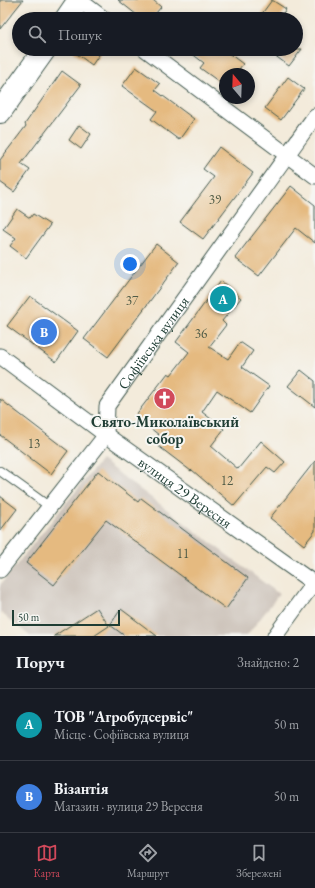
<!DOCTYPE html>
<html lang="uk">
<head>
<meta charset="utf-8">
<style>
  :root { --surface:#171b24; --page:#242831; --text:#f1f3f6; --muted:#9ea1a6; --line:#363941; --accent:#d1495b }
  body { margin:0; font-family:"EB Garamond",serif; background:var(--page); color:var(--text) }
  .compass { position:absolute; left:219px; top:68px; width:36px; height:36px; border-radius:50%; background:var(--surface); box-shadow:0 2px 6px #0003; rotate:341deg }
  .scale { position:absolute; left:12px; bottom:10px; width:108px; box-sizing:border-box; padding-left:4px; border:2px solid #1f3d34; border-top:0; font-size:11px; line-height:14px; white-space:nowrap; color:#1f3d34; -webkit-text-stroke:3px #f6f6f2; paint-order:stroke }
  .you { position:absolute; left:130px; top:264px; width:14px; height:14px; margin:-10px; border:3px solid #fff; border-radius:50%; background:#1a73e8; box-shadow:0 0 0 6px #1a73e833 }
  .badge { display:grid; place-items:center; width:26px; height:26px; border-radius:50%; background:var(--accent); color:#fff; font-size:13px; font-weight:700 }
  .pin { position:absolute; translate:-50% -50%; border:2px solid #fff; box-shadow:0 1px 4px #0006 }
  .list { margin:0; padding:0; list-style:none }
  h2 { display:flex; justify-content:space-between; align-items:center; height:52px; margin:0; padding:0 16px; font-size:17px }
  h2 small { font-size:13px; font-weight:400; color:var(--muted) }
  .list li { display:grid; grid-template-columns:26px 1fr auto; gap:12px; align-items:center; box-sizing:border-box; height:72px; padding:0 16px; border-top:1px solid var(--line) }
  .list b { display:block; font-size:15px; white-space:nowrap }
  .list p { margin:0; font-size:13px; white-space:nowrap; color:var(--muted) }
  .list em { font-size:13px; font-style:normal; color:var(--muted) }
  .icon { flex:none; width:22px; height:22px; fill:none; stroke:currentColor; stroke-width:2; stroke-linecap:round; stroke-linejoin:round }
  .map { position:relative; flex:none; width:315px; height:636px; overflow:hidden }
  .search { position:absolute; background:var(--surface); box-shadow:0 2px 6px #0003; left:12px; right:12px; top:12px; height:44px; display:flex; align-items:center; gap:10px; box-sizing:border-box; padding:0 14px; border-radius:22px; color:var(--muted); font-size:15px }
  .sheet { height:196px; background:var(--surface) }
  nav { display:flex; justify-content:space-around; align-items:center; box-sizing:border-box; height:56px; border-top:1px solid var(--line); background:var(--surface); font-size:11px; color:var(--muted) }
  nav a { display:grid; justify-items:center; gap:2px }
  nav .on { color:var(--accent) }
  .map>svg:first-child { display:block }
  .industrial { fill:#ccc2b9 }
  .building { fill:#e5ba80 }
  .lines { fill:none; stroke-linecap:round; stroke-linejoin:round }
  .lane-casing { stroke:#3f574d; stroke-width:10 }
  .street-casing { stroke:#3f574d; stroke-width:17 }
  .secondary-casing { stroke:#3f574d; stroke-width:24 }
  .lane { stroke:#fff; stroke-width:8 }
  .street { stroke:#fff; stroke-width:15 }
  .secondary { stroke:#fff; stroke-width:22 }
  .labels { text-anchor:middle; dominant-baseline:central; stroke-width:4; stroke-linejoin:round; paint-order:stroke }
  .number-label { font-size:13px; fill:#505c47 }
  .street-label { font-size:15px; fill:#1f3d34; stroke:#f6f6f2 }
  .poi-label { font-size:15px; font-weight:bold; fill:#1f3d34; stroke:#f6f6f2 }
</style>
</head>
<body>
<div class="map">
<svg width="315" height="636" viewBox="0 0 315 636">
  <rect width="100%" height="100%" fill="#f6f6f2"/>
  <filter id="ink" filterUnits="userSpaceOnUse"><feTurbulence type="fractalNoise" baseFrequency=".025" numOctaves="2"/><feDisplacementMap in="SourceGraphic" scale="8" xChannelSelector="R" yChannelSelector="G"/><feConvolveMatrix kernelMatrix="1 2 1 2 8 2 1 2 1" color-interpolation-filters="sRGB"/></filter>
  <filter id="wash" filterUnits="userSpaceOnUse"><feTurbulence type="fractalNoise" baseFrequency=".012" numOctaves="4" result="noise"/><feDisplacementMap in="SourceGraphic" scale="16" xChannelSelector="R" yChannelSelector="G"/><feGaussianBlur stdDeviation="0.9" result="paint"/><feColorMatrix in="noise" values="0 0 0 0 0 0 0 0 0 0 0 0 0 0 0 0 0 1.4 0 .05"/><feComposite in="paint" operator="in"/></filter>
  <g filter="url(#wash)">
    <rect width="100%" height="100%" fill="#f3ebdb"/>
    <polygon class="industrial" points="101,460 279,594 247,636 30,636 0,612 0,585"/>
    <g id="blocks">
      <g class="building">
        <polygon points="0,0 23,0 0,29"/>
        <polygon points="118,0 153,0 161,7 151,19 142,19"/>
        <polygon points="272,0 286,9 279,19 258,19"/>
        <polygon points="70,49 103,49 92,65"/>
        <polygon points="186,49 223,49 243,64 235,74 225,74 225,86 200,68 204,63"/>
        <polygon points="266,49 302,49 289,66"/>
        <polygon points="136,67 160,84 155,90 194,119 179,140 151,119 157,111 122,86"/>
        <polygon points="62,71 81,85 21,164 30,170 14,192 0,182 0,160 26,126 25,124"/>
        <polygon points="288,77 304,89 281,120 265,108"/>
        <polygon points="79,125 91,134 81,149 69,140"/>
        <polygon points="219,147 253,173 203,239 180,222 214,177 203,169"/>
        <polygon points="291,186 315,205 315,243 296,228 259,276 235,258"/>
        <polygon points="17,209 30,218 33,214 50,225 26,258 10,246 16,238 3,229"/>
        <polygon points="156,244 179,262 108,357 84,339"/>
        <polygon points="221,281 241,298 222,321 226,325 209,347 228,359 240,342 253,351 242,367 269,386 250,413 217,390 202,412 224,429 211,446 238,469 261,441 285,462 275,473 267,467 234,506 192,470 191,471 153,442 159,435 135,416 168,373 171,375 189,352 176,342"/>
        <polygon points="30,296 78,331 56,362 7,326"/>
        <polygon points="301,370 315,381 315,407 288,386"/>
        <polygon points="0,399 68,451 51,474 0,435"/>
        <polygon points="315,461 315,531 304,545 270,518"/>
        <polygon points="98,471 138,502 141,498 248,578 226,609 106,520 54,585 26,563"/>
        <polygon points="0,496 17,509 0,531"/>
        <polygon points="97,608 109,626 94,636 54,636"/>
        <polygon points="121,609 157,636 125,636 110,625"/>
      </g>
    </g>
  </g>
  <g filter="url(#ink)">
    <use href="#blocks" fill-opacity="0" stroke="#3f574d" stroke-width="1"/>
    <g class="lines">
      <defs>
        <polyline id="lane" points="0,471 50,507"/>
        <g id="street">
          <polyline points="79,0 104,19"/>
          <polyline points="145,49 315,176"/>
          <path id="s1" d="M0 356 106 435 315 584"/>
          <path id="s2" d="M0 570 106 435 107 406 315 116"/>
          <polyline points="275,636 315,581"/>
        </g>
        <g id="secondary">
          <polyline points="66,19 79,0"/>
          <polyline points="0,112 45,49"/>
        </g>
      </defs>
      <use href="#lane" class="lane-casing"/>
      <use href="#street" class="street-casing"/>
      <use href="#secondary" class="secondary-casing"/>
      <use href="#lane" class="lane"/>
      <use href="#street" class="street"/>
      <use href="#secondary" class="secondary"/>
    </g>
  </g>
  <defs>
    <symbol id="church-disc" viewBox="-11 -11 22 22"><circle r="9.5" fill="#d1495b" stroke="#f6f6f2"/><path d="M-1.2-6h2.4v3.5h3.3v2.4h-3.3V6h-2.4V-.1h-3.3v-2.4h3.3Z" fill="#fff"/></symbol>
  </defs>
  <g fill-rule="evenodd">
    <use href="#church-disc" x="152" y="386" width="25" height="25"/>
  </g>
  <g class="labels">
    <g class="number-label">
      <text x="215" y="199">39</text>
      <text x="132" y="300">37</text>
      <text x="201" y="333">36</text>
      <text x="34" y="443">13</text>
      <text x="227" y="480">12</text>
      <text x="183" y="553">11</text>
    </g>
    <g class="street-label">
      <text stroke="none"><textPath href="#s2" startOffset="279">Софіївська вулиця</textPath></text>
      <text stroke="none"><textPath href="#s1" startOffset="230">вулиця 29 Вересня</textPath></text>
    </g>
    <g class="poi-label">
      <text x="165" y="421">Свято-Миколаївський<tspan x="165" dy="17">собор</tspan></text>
    </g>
  </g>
</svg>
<svg class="compass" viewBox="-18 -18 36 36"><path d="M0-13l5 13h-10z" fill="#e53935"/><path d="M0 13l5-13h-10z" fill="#9ea1a6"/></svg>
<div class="scale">50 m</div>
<div class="you"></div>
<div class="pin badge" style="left:223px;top:299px;background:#0f9aa8">A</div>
<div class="pin badge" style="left:44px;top:332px;background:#3f7fe0">B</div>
<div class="search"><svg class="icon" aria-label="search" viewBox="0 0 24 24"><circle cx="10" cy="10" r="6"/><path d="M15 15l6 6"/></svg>Пошук</div>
</div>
<section class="sheet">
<h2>Поруч<small>Знайдено: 2</small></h2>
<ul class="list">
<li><span class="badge" style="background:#0f9aa8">A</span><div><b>ТОВ &quot;Агробудсервіс&quot;</b><p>Місце · Софіївська вулиця</p></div><em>50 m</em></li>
<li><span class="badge" style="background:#3f7fe0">B</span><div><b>Візантія</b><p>Магазин · вулиця 29 Вересня</p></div><em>50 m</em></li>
</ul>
</section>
<nav>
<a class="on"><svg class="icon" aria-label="map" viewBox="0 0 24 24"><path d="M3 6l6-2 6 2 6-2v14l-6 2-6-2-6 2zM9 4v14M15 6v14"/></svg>Карта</a>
<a><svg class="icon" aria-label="directions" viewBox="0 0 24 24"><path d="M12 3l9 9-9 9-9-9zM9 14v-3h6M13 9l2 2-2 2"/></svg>Маршрут</a>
<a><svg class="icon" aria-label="saved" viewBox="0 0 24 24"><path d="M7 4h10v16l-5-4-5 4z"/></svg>Збережені</a>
</nav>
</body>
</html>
